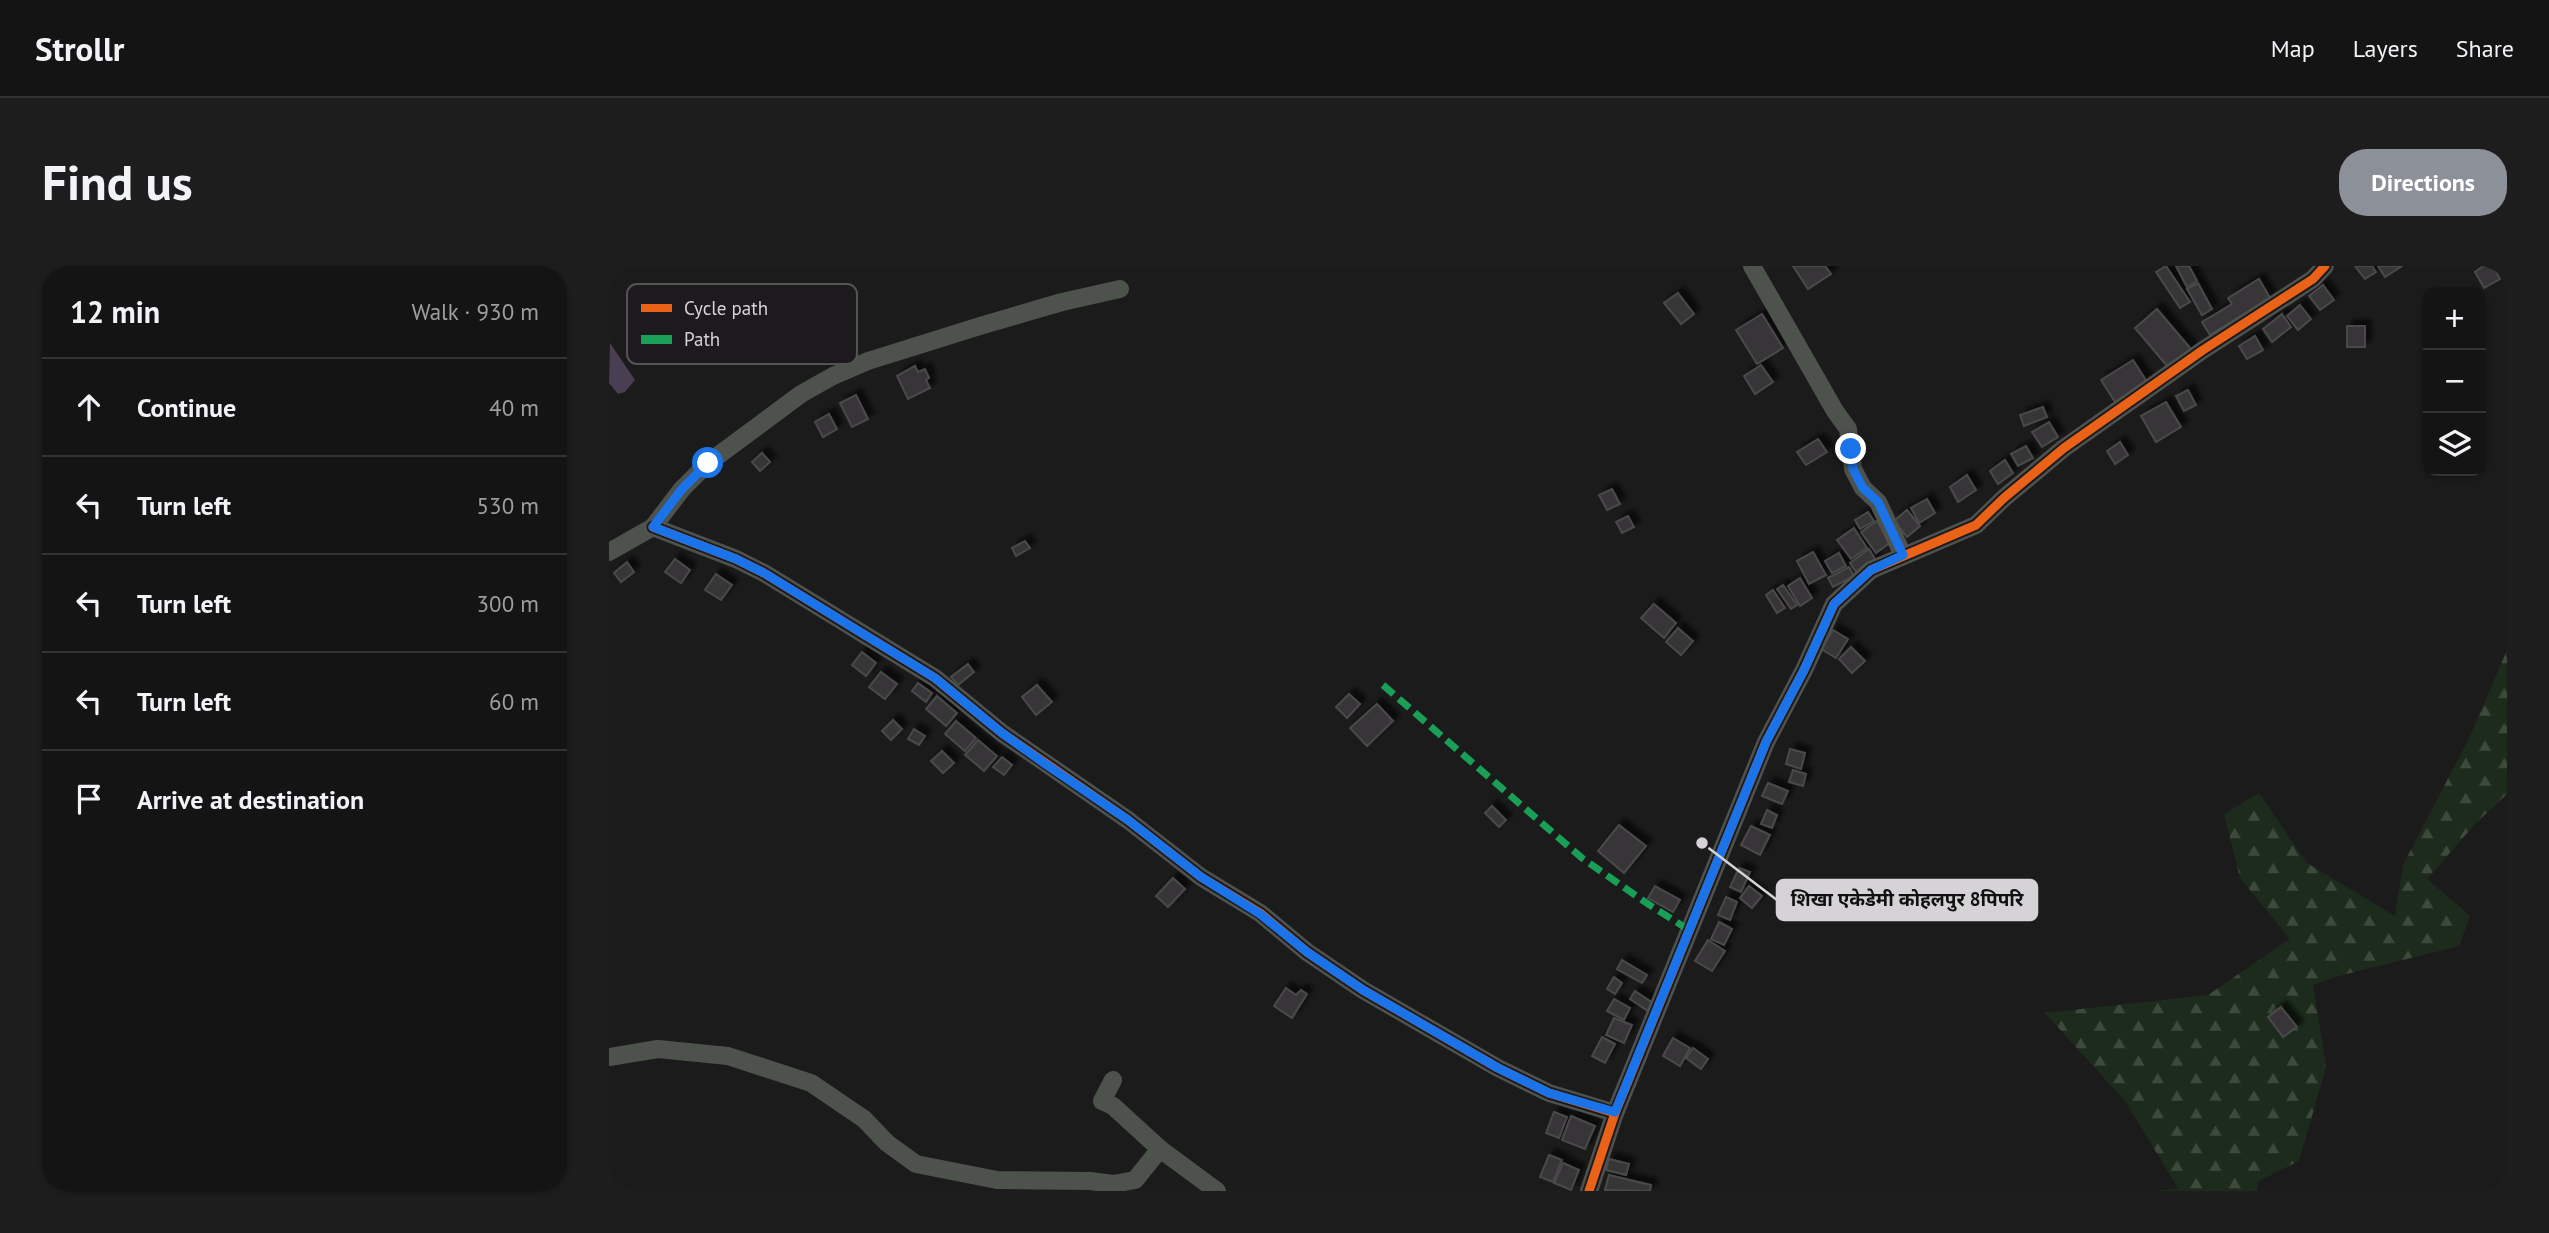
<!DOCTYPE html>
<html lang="en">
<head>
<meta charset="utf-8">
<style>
  :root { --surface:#151415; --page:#1e1d1e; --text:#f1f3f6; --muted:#9d9ea0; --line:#343334; --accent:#8c9099 }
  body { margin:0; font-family:"PT Sans","Noto Sans Devanagari",sans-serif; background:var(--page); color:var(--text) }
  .controls { position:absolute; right:21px; top:21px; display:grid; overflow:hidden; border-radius:14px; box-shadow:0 2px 5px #0004 }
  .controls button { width:63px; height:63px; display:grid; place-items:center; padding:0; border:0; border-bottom:2px solid var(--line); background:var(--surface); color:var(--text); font:35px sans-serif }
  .stop { position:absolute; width:21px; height:21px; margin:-16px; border:5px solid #1a73e8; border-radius:50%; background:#fff }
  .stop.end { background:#1a73e8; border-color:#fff; box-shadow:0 2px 7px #0008 }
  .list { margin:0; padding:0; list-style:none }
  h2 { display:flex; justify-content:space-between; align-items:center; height:91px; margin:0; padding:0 28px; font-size:30px }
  h2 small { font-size:23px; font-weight:400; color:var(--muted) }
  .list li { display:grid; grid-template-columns:46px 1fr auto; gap:21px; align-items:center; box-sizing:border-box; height:98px; padding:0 28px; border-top:2px solid var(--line) }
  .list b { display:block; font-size:26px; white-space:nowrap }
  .list em { font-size:23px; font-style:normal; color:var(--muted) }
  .icon { flex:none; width:38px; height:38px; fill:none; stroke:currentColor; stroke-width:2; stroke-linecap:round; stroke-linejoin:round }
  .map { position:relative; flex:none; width:1898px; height:925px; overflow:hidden; border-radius:28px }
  header { display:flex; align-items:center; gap:42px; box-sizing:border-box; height:98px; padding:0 35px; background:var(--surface); border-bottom:2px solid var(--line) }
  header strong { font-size:33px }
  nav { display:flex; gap:38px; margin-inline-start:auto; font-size:24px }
  .intro { display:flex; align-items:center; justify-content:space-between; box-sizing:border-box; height:168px; padding:0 42px }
  h1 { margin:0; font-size:49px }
  .button { padding:18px 32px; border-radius:28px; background:var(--accent); color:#fff; font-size:24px; font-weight:700 }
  main { display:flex; gap:42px; padding:0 42px }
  aside { flex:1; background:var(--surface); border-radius:28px; box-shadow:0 2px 5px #0004 }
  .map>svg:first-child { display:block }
  .forest { fill:url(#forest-firs) }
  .water { fill:#4a3e53 }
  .building { fill:#373638; stroke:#4a494a; stroke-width:2; filter:url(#shadow) }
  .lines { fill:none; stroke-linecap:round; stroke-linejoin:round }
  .street { stroke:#4d534c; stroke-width:18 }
  .quiet { stroke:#1a9f57; stroke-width:7; stroke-dasharray:14 7; stroke-linecap:butt }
  .cycleway-casing { stroke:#1c1a1d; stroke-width:13 }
  .cycleway { stroke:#ea6118; stroke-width:9 }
  .route { stroke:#1a73e8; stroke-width:9 }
  .key { fill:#1c1a1d; stroke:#545254; stroke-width:2 }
  .key-label { font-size:19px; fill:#d5d3d6 }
  .leader { fill:none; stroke:#d5d3d6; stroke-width:2.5 }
  .callout-dot { fill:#d5d3d6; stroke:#1c1a1d; stroke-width:2.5 }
  .callout { fill:#d5d3d6; stroke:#d5d3d6; stroke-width:2.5 }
  .callout-label { font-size:19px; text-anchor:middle; font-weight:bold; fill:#111 }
</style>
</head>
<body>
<header>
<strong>Strollr</strong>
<nav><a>Map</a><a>Layers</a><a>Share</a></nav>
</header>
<div class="intro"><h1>Find us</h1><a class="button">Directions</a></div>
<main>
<aside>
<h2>12 min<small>Walk · 930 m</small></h2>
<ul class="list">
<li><svg class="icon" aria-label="ahead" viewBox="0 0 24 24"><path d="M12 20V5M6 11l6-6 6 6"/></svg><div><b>Continue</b></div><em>40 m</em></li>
<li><svg class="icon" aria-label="left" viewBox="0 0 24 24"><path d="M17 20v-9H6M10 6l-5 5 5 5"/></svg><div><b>Turn left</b></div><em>530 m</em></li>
<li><svg class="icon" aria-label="left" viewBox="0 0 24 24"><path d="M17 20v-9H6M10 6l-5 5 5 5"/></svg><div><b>Turn left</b></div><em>300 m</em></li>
<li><svg class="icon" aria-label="left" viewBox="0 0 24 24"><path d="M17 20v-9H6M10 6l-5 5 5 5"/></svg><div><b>Turn left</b></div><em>60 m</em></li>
<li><svg class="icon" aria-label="arrive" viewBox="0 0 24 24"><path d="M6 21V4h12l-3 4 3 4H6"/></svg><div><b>Arrive at destination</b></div></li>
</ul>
</aside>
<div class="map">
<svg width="1898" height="925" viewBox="0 0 1898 925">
  <defs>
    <pattern id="forest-firs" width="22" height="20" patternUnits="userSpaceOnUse" patternTransform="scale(1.75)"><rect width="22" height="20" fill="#1c2b1b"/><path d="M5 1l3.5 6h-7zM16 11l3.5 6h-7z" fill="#3c493b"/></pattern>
    <filter id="shadow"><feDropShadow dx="6" dy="-6" stdDeviation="2" flood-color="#0009"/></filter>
  </defs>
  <rect width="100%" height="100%" fill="#1c1b1c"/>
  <polygon class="forest" points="1898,384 1898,528 1866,558 1818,613 1861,650 1850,680 1726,711 1704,719 1717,801 1690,895 1650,915 1648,925 1549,925 1569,922 1516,835 1436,747 1599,729 1681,673 1631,612 1615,548 1650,527 1698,597 1786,650 1794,599 1862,468"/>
  <polygon class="water" points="1,77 26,114 16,126 9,128 0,117"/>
  <g class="building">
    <polygon points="1184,0 1216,0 1222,8 1199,23"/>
    <polygon points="1557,0 1581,36 1571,42 1547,6"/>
    <polygon points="1567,0 1580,0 1588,15 1578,21"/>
    <polygon points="1746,0 1763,0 1767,6 1756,13"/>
    <polygon points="1769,0 1793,0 1776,11"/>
    <polygon points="1874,0 1884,0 1891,13 1875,22 1866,6"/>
    <polygon points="1650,13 1661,32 1601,69 1593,56 1623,38 1619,32"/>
    <polygon points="1589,17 1603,43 1593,49 1578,23"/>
    <polygon points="1714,19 1725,34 1711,44 1700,30"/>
    <polygon points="1069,27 1085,48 1072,58 1055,37"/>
    <polygon points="1691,39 1702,53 1689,64 1678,50"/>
    <polygon points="1548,43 1582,83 1559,101 1526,62"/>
    <polygon points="1153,48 1174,82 1148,98 1127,64"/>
    <polygon points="1673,48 1682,61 1663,76 1654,63"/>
    <rect x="1738" y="60" width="18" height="21"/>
    <polygon points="1646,70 1654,84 1638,93 1630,80"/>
    <polygon points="1524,94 1538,116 1506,136 1492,114"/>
    <polygon points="1152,99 1164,116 1146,128 1135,110"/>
    <polygon points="306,100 309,106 316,103 320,112 317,114 321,122 299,133 288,110"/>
    <polygon points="1579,124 1587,139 1575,145 1567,130"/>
    <polygon points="247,129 259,153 243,161 231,137"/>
    <polygon points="1557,136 1572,161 1547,176 1532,150"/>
    <polygon points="1434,141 1438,151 1415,160 1411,149"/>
    <polygon points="220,148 228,163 214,171 206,156"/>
    <polygon points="1440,156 1449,171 1433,181 1423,166"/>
    <polygon points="1209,173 1218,186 1197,199 1188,186"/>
    <polygon points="1511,176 1519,189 1506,198 1498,185"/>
    <polygon points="1417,180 1424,192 1409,200 1402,188"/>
    <polygon points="153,187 161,196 151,205 143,196"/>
    <polygon points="1396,194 1404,207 1389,218 1381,205"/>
    <polygon points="1358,209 1367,224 1349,236 1341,221"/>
    <polygon points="1003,223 1011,238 998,244 990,229"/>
    <polygon points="1318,233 1326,247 1310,257 1302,242"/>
    <polygon points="1298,244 1311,260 1298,271 1285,255"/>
    <polygon points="1259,246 1265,255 1251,263 1246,254"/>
    <polygon points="1019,250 1025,261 1013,267 1007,256"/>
    <polygon points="1268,255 1282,276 1267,287 1252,266"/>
    <polygon points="1245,262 1258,282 1242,293 1228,274"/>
    <polygon points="416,275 421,282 407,290 403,282"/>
    <polygon points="1260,283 1266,293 1247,306 1241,297"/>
    <polygon points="1204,286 1217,309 1200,318 1188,295"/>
    <polygon points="1230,287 1237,300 1223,307 1216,295"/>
    <polygon points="66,293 81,304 72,317 56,306"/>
    <polygon points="18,296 25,306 12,316 5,307"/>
    <polygon points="1240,301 1245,310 1224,321 1219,312"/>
    <polygon points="107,308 123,319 112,334 96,324"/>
    <polygon points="1191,312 1203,332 1191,340 1179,320"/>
    <polygon points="1174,319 1188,339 1182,343 1168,323"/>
    <polygon points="1164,324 1176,342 1168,347 1157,329"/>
    <polygon points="1045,338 1067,357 1055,372 1032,352"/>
    <polygon points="1069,362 1084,375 1072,389 1057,376"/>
    <polygon points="1224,364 1239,373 1227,392 1212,383"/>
    <polygon points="1242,381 1256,395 1243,407 1230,393"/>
    <polygon points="253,386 267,397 257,410 243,399"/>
    <polygon points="359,398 365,406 349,419 342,411"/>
    <polygon points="272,406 288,418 276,433 260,421"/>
    <polygon points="309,417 323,427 317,436 303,425"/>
    <polygon points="428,419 443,436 427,449 413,431"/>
    <polygon points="740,428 751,438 738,452 727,441"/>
    <polygon points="328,430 348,447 337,460 317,443"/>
    <polygon points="768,438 784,455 758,480 741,462"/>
    <polygon points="284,454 293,463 282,474 273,465"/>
    <polygon points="347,455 367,472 356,485 336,468"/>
    <polygon points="305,463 316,470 310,479 299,473"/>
    <polygon points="369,474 388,490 375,505 356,489"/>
    <polygon points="1181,483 1196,487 1192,503 1177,498"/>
    <polygon points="333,485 345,497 334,507 322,495"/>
    <polygon points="393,491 403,499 395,509 384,501"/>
    <polygon points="1184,504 1197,508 1194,520 1180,516"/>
    <polygon points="1159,517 1179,525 1173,538 1153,530"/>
    <polygon points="883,540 897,554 890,561 876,547"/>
    <polygon points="1158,544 1168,549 1163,562 1152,558"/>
    <polygon points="1010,559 1037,580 1015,607 989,585"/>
    <polygon points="1142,560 1161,569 1151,589 1132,579"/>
    <polygon points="1130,602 1141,606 1132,626 1121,621"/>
    <polygon points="564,612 576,623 559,641 547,630"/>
    <polygon points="1046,620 1071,634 1064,646 1039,632"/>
    <polygon points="1140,620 1153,630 1143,642 1131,632"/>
    <polygon points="1117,631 1128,636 1121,654 1109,649"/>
    <polygon points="1110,656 1123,663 1115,679 1102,673"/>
    <polygon points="1099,674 1116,685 1103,705 1086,695"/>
    <polygon points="1013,694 1038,709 1033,717 1008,703"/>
    <polygon points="1005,711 1013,717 1006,728 998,723"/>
    <polygon points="677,722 687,729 692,724 698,728 683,752 665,740"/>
    <polygon points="1026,725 1044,737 1039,745 1021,733"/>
    <polygon points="1005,733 1021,742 1015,754 998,745"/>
    <polygon points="1672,741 1688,761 1674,771 1659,751"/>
    <polygon points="1005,752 1023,759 1015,777 997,769"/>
    <polygon points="993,771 1006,778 996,797 983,790"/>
    <polygon points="1064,772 1081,782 1071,800 1054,790"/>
    <polygon points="1084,782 1099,793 1092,803 1077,792"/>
    <polygon points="945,846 958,851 950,872 937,867"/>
    <polygon points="962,850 986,860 976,883 953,874"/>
    <polygon points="940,889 953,894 944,916 931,911"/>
    <polygon points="1000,893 1020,898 1017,909 997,904"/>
    <polygon points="954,897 970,904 962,924 945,917"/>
    <polygon points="1000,909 1042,919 1041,925 996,924"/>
  </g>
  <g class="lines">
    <g class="street">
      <polyline points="1143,0 1226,145 1239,163 1244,203 1254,222 1269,236 1294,289"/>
      <polyline points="44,261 127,293 155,307 326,412 393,467 519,554 592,611 651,647 698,686 754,724 889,802 940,827 1006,847"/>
      <polyline points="0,286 44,261 73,223 99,197 192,128 224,110 259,95 371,60 453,36 511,23"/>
      <polyline points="0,791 49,783 119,790 202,817 255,853 278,877 307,898 388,914 481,915 504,918 526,914 551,883"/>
      <polyline points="504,814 493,835 504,840 551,883 608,925"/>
      <polyline points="980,925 1006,847 1157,476 1195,404 1225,338 1262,304 1367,259 1395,232 1455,182 1594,84 1704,13 1716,0"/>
    </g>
    <polyline class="quiet" points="774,419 973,592 1039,638 1080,664"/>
    <defs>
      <g id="cycleway">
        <polyline points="44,261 127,293 155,307 326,412 393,467 519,554 592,611 651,647 698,686 754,724 889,802 940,827 1006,847"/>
        <polyline points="980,925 1006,847 1157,476 1195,404 1225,338 1262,304 1367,259 1395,232 1455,182 1594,84 1704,13 1716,0"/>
      </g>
    </defs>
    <use href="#cycleway" class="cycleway-casing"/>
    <use href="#cycleway" class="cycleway"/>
  </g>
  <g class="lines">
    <polyline class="route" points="99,197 73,223 44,261 127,293 155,307 326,412 393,467 435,497 519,554 592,611 651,648 698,686 754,724 889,802 940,827 1006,846 1157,476 1195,404 1225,338 1262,304 1294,289 1269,236 1254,222 1244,203 1242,183"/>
  </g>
  <rect x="18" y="18" width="230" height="80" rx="10" class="key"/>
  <rect x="32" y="38" width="31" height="8" fill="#ea6118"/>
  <rect x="32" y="69" width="31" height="9" fill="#1a9f57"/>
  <g class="key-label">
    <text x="75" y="49">Cycle path</text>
    <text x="75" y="80">Path</text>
  </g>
  <path class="leader" d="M1093 577L1168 634"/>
  <circle class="callout-dot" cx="1093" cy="577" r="7"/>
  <rect class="callout" x="1168" y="614" width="260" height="40" rx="7"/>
  <g class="callout-label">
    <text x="1298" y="640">शिखा एकेडेमी कोहलपुर 8पिपरि</text>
  </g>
</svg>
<div class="controls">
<button>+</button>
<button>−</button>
<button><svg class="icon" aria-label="layers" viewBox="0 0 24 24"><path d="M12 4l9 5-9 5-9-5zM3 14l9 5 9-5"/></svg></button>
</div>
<div class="stop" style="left:99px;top:197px"></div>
<div class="stop end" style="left:1242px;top:183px"></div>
</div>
</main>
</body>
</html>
